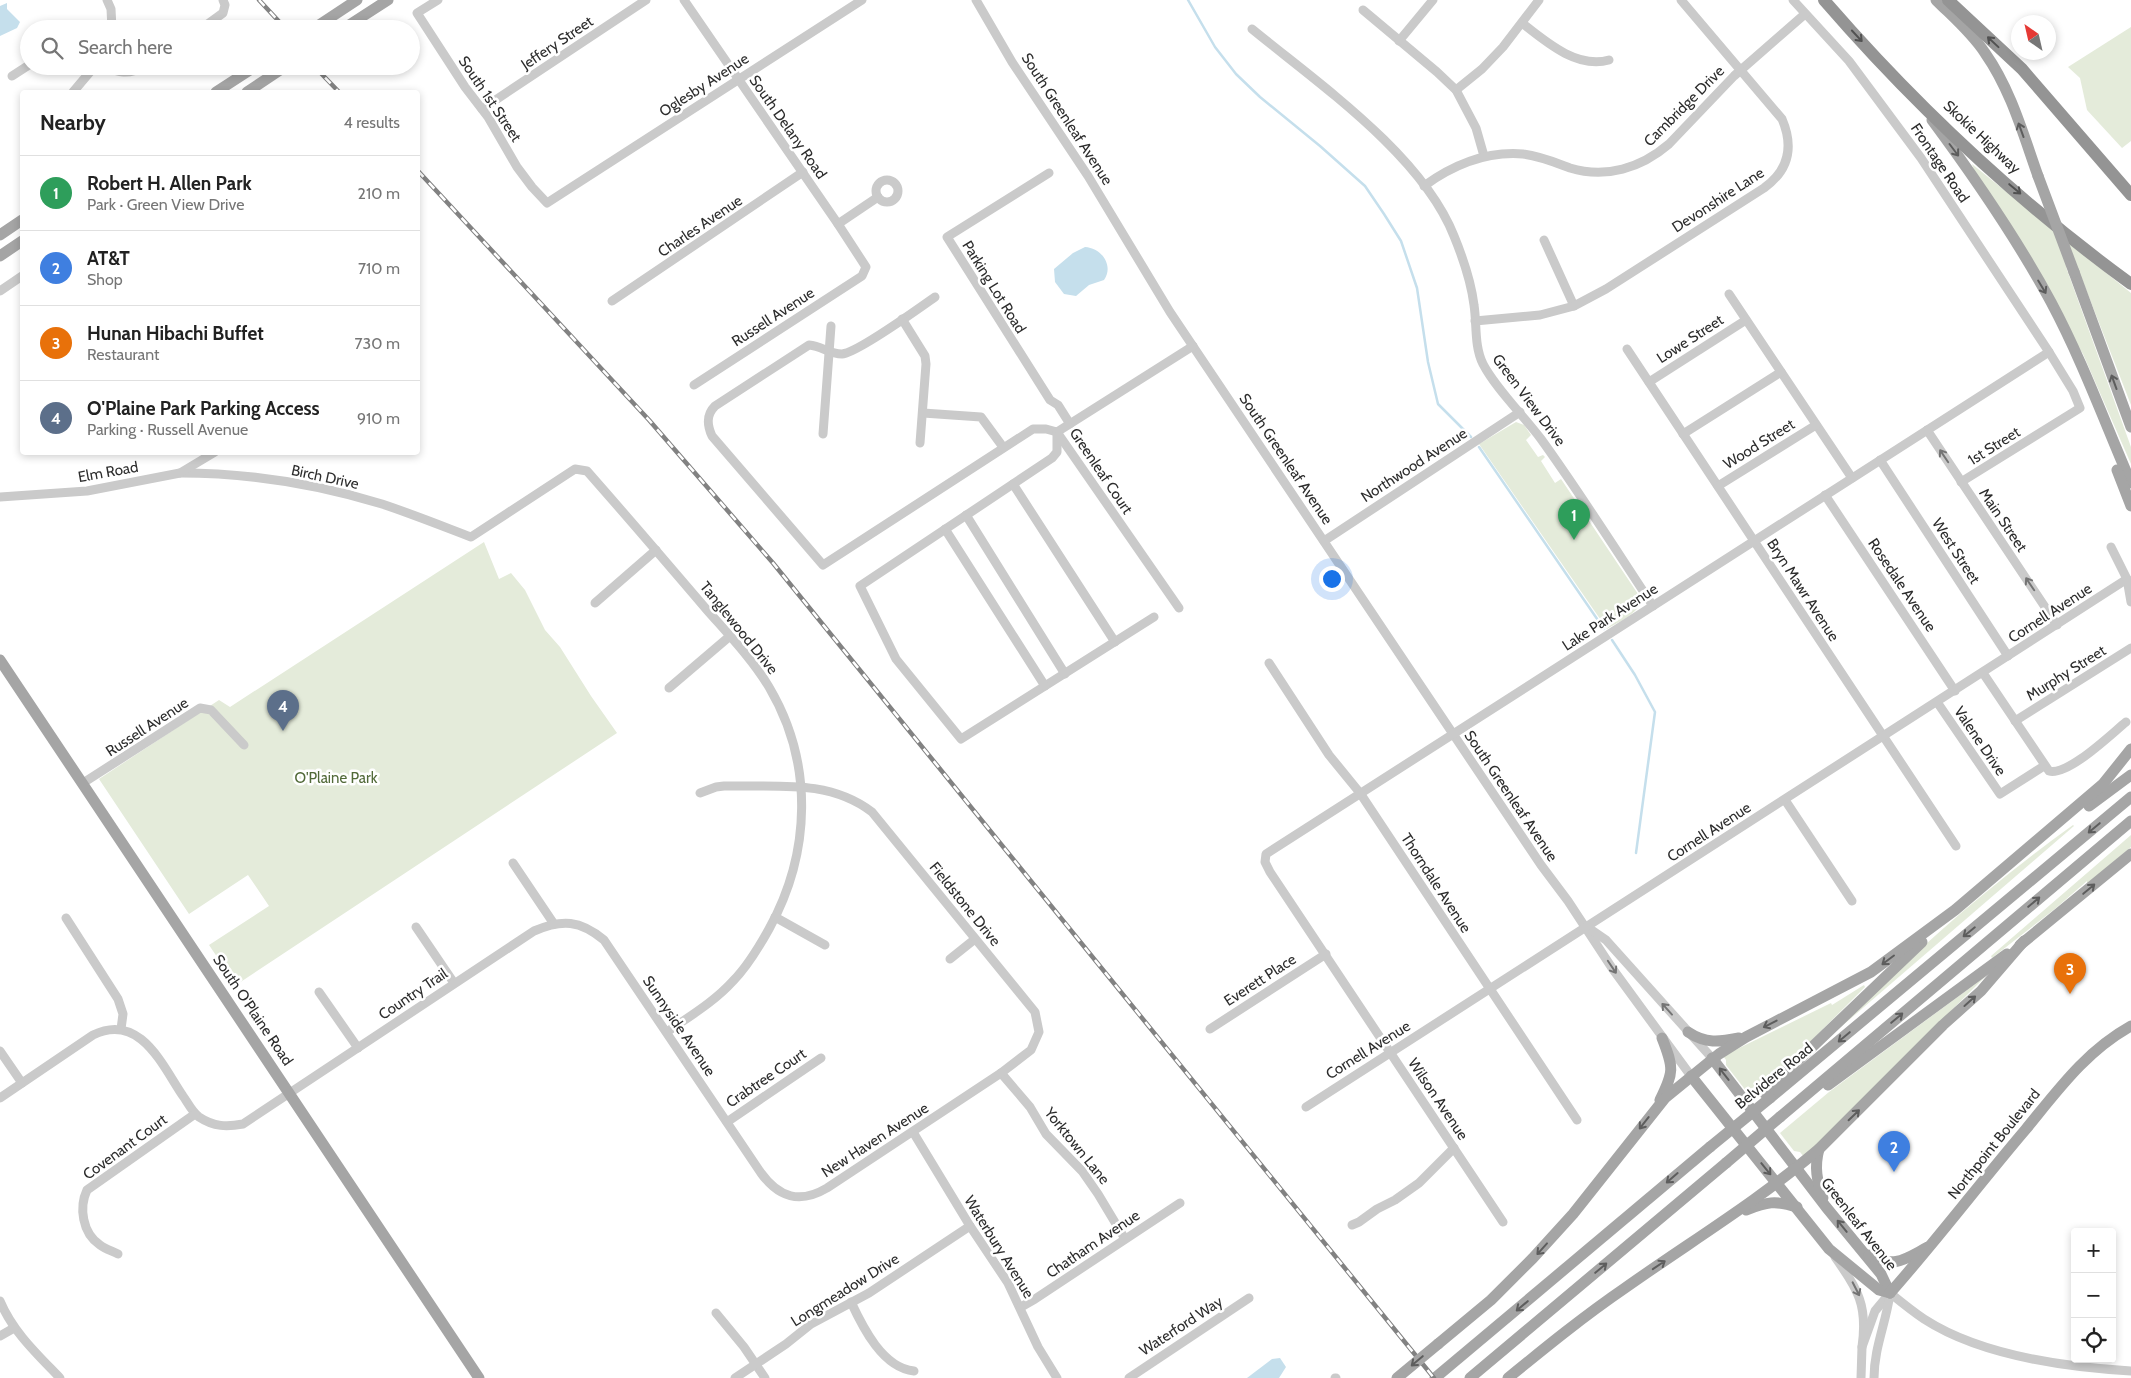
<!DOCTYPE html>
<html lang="en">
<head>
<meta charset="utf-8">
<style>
  :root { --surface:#fff; --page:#f6f6f6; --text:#222; --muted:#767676; --line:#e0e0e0; --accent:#7c3aed }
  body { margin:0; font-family:Cabin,sans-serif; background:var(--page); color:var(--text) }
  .controls { position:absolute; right:15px; bottom:15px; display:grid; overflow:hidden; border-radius:5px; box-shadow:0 2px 8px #0003 }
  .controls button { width:45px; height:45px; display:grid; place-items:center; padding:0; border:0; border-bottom:1px solid var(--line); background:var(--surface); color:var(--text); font:25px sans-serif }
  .compass { position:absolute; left:2011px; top:15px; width:45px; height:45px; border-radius:50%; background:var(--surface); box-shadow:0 2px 8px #0003; rotate:326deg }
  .you { position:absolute; left:1331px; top:578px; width:18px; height:18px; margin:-12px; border:4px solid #fff; border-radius:50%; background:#1a73e8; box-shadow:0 0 0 8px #1a73e833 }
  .badge { display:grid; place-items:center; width:32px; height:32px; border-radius:50%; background:var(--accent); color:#fff; font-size:16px; font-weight:700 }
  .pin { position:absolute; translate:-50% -41px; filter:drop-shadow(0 1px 2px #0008) }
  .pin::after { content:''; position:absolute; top:26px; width:18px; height:15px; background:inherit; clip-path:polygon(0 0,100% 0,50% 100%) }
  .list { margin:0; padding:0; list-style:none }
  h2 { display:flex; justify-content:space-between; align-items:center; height:65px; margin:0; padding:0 20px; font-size:21px }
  h2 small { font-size:16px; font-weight:400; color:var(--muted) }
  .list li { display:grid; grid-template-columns:32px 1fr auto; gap:15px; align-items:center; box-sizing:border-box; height:75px; padding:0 20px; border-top:1px solid var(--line) }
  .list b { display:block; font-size:19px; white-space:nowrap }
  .list p { margin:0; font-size:16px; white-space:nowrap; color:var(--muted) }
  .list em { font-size:16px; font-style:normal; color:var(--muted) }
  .icon { flex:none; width:28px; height:28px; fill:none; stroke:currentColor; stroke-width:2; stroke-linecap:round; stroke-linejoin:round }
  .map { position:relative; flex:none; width:2131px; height:1378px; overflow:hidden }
  .search { position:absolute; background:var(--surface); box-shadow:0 2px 8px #0003; left:20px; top:20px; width:400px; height:55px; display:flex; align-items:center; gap:12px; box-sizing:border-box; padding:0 18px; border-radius:28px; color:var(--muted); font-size:19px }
  .panel { position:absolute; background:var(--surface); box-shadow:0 2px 8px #0003; left:20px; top:90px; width:400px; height:365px; border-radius:5px }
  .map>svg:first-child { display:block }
  .green { fill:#e4ebda }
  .water { fill:#c5dfec }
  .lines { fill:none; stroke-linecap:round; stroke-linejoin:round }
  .stream { stroke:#c5dfec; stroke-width:2.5 }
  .minor { stroke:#cacaca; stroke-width:9 }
  .major { stroke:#a5a5a5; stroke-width:11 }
  .highway { stroke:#949494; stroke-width:12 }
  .rail-casing { stroke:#828282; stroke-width:4.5 }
  .rail { stroke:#fff; stroke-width:2.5; stroke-dasharray:8; stroke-linecap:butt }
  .major-bridge { stroke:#a5a5a5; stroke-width:11 }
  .oneway { stroke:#515151 }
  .oneway2 { stroke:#5d5d5d }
  .oneway3 { stroke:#747474 }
  .labels { text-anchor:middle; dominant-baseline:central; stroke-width:5; stroke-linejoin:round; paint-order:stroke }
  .street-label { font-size:15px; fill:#2d2d2d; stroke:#fff }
  .park-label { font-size:15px; fill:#526a39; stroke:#fff }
</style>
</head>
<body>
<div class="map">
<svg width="2131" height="1378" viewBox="0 0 2131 1378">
  <rect width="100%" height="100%" fill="#fff"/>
  <g class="green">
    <polygon points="2131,27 2131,141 2122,148 2087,110 2080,78 2068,67"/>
    <polygon points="1972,164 2131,293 2131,405 2082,279 2066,267 2131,447 2131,464 2083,354 1976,176"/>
    <path d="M1516 422 1524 425 1531 435 1526 440 1538 457 1543 455 1545 457 1541 461 1555 483 1561 479 1640 597C1645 611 1617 623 1607 629L1479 444Z"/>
    <polygon points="484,542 499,579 511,573 525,590 545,630 560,647 591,696 617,733 236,985 209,945 269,906 248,875 189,914 99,779 219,700 230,707"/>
    <path d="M2073 825 2074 826 1835 1032C1908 956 1988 886 2073 825Z"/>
    <polygon points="2131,835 2131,847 2087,884 2087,881 2056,908 1992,958 1991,956"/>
    <polygon points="1986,976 1804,1157 1800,1152 1794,1151 1780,1133 1829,1092"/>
    <polygon points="1864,985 1865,987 1797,1055 1750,1096 1726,1065 1726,1060 1723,1056 1831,1003 1832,1005"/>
  </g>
  <g class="water">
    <polygon points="7,3 7,9 20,22 17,28 0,36 0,6"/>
    <path d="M1085 247C1102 248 1114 266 1104 280L1089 285 1076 296 1064 294 1055 282 1054 269 1073 253Z"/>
    <polygon points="1280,1358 1286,1367 1279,1378 1247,1378 1272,1359"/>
  </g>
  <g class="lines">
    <g class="stream">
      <polyline points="1188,0 1215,47 1236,74 1260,97 1320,146 1365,186 1384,214 1401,241 1417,288 1428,362 1438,404 1471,437"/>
      <polyline points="1479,447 1604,629"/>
      <polyline points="1612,640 1635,675 1655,712 1636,853"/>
    </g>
    <g class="minor">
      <polyline points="107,0 111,9 112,29"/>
      <polyline points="438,0 417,13 465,87 488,117 517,167 532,187 547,203 862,0"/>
      <polyline points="684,0 838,224 866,267 862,276 694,385"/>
      <polyline points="976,0 1012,62 1088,176 1170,312 1541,865 1568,901 1612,968 1691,1076"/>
      <polyline points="1793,0 1849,61 1921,158 2049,352 2073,391 2080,408 1961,482"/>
      <polyline points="1363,10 1437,72 1456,90 1476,128 1484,156"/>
      <path d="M1522 23C1546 42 1577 69 1609 60"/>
      <polyline points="201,29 223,13 225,5 223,0"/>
      <path d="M1252 29C1319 84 1422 155 1454 236 1463 258 1471 281 1474 305 1477 324 1474 346 1483 364 1496 389 1524 416 1541 439 1580 493 1616 550 1653 606"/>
      <polyline points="1399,41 1433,0"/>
      <path d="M103 66C118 72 129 76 143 66"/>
      <polyline points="12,76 29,65"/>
      <polyline points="1456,90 1482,69 1503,47 1539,0"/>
      <polyline points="73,92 95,66"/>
      <polyline points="482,109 646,0"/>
      <polyline points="1049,173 947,237 1050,400 1058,405 1070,424"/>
      <circle cx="887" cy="191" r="11"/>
      <path d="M1424 186C1453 165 1486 151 1523 154 1540 156 1554 162 1570 168 1606 179 1641 168 1669 144L1734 76 1805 14"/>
      <polyline points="838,224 878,197"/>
      <polyline points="1544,240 1574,306"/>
      <polyline points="0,291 22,276"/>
      <polyline points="1729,294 1852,478"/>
      <path d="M935 297C918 309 857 353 842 354 829 354 822 346 809 345L715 406C706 415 707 425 712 436L823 565 1033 429H1046L1057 432"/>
      <polyline points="612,301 803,172"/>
      <polyline points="902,319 925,356 926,364 920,443"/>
      <path d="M1475 321 1540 315 1574 306 1606 289 1764 188C1789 170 1794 147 1782 119L1681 0"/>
      <polyline points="1627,349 1956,846"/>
      <polyline points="1649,382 1746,320"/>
      <polyline points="923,413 981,417 1003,447"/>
      <polyline points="1927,430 2057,625"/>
      <polyline points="1057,432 1057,452 1052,458 860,586 896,659 961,739 1154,617"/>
      <polyline points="1057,432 1193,346"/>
      <polyline points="823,434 831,326"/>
      <polyline points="1683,434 1781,372"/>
      <polyline points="1059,435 1179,608"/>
      <polyline points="1880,460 2008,656"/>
      <path d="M180 473C248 473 317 484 382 504 412 514 442 526 471 537L575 469 587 471 601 487C637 528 672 569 707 610 729 635 752 659 769 687 814 763 811 853 769 929 759 947 748 966 733 981 714 1002 690 1016 667 1032"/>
      <polyline points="1013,484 1115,642"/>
      <polyline points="1718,486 1816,425"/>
      <polyline points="1825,495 1955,691"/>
      <polyline points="0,497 87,491 180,473 215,452"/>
      <polyline points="966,515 1065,674"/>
      <polyline points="945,529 1045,686"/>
      <polyline points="1324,541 1520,412"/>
      <polyline points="2111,547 2127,579 2131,602"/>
      <polyline points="595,603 656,550"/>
      <polyline points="1269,663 1329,755 1360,793 1577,1120"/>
      <path d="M1983 673 2049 771C2068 776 2110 735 2126 722"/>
      <polyline points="669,688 730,636"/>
      <polyline points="1937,702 2000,794 2044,766"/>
      <polyline points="2015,721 2131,648"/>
      <polyline points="83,783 200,708 211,710 244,745"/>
      <polyline points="1785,800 1852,901"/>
      <polyline points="513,863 554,924"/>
      <polyline points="775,917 825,945"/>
      <polyline points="66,918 118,999 123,1014 121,1029"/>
      <polyline points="416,927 454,983"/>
      <polyline points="1590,929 1606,940 1712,1058"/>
      <polyline points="950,959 975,939"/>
      <polyline points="319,992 358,1048"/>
      <polyline points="1210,1029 1326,954"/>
      <polyline points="0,1051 22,1083"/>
      <polyline points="1001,1073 1030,1107 1046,1134 1082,1171 1098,1194 1125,1239"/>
      <path d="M0 1098 93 1035C140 1012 162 1065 183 1096 188 1103 192 1112 199 1117 214 1127 227 1127 243 1124L534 931C562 919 580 920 604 940L761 1173C779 1198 800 1204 827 1188L1001 1073 1031 1050 1039 1032 1035 1012 872 812C829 779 776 787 724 786L716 787 700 793"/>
      <polyline points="1306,1107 2127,579"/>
      <polyline points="727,1122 821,1058"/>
      <polyline points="913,1132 970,1226 1008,1283 1038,1347 1057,1378"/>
      <polyline points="1503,1222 1270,872 1265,862 1266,854 2049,352"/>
      <polyline points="1352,1225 1359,1222 1377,1209 1395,1200 1419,1183 1454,1148"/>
      <path d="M118 1254C112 1251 105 1249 100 1245 82 1233 79 1207 87 1190L195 1114"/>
      <path d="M1835 1257C1858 1290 1868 1305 1862 1347"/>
      <path d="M1890 1293C1901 1302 1912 1311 1924 1319 1981 1356 2064 1367 2131 1371"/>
      <path d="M0 1301C13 1332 37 1354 60 1378"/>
      <path d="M851 1302C863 1328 883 1368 914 1371"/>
      <polyline points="1021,1307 1035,1299 1180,1203"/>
      <polyline points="716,1313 744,1347 765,1378"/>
      <polyline points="0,1336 14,1328"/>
      <polyline points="735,1378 786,1344 811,1324 869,1293 970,1226"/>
      <polyline points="1129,1378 1249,1298"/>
      <polyline points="1335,1378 1336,1378"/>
      <polyline points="1861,1378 1862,1347 1875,1311 1890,1293"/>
      <path d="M1874 1378C1874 1348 1886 1323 1890 1294"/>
    </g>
    <g class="major">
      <path d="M1936 0C1953 17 1972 33 1985 53 2011 90 2023 134 2038 176"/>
      <polyline points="313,29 357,0"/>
      <polyline points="343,29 388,0"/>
      <polyline points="216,92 256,66"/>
      <polyline points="247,92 286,66"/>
      <path d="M1932 120C1975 178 2017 239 2051 302 2082 360 2105 423 2131 483"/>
      <polyline points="0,235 22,220"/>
      <polyline points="0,256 22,241"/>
      <polyline points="2074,272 2131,427"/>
      <polyline points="2117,470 2131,506"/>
      <polyline points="0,660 479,1378"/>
      <polyline points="2089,806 2131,775"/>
      <polyline points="2020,945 2131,854"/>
      <path d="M1688 1032C1706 1044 1719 1042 1739 1038"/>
      <polyline points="1712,1058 1826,1207 1881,1274 1890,1293"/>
      <polyline points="1691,1076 1829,1249 1879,1290 1890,1293"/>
      <polyline points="1828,1085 2007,954"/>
      <polyline points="1764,1093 1922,942"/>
      <polyline points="1770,1098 2131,797"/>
      <path d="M1660 1100C1674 1072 1674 1068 1662 1038"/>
      <polyline points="1780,1117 2131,821"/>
      <path d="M1819 1149C1814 1167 1817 1181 1823 1198"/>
      <path d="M1746 1210C1767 1202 1775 1200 1797 1207"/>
      <path d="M1869 1255C1895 1269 1905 1259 1928 1247"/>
      <path d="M1890 1293C1937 1240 1980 1183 2026 1129 2058 1090 2086 1051 2131 1026"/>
      <polyline points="1438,1344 1491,1300 1533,1258 1573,1214 1665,1098 1719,1054 1746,1037 1871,972 1955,910 2103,784 2131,749"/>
      <polyline points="1435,1378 1710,1147"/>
      <polyline points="1470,1378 1726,1163"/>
      <path d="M1508 1378C1546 1347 1584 1316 1625 1288 1690 1242 1758 1201 1819 1149L1943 1025 1981 991 2024 941"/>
    </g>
    <g class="highway">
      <path d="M1824 0C1914 104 2020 203 2131 284"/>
      <polyline points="1948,0 2022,69 2131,195"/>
    </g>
    <defs>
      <g id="rail">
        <polyline points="259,0 286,29"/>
        <polyline points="314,66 339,92"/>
        <polyline points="418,171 649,420 773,563 1434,1378"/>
      </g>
    </defs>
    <use href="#rail" class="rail-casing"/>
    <use href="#rail" class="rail"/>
    <g class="major-bridge">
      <polyline points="2038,176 2074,272"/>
      <polyline points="1710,1147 1770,1098"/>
      <polyline points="1726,1163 1780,1117"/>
      <polyline points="1397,1378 1438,1344"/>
    </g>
  </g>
  <defs><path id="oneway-shaft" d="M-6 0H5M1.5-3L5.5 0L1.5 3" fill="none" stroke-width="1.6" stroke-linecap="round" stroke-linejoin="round" transform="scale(1.25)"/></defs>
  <g class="oneway">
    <use href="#oneway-shaft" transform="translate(1857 36) rotate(47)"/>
    <use href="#oneway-shaft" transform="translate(1993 42) rotate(-137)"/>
    <use href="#oneway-shaft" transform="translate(2015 189) rotate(40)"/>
  </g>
  <g class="oneway2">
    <use href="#oneway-shaft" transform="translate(2021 130) rotate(-110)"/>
    <use href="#oneway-shaft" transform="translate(1954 150) rotate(53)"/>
    <use href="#oneway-shaft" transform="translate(2042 287) rotate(59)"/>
    <use href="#oneway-shaft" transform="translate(2114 382) rotate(-110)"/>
    <use href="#oneway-shaft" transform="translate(2094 828) rotate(140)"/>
    <use href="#oneway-shaft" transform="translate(2089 889) rotate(-40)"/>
    <use href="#oneway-shaft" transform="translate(2034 902) rotate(-40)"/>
    <use href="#oneway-shaft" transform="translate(1969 932) rotate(141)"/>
    <use href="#oneway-shaft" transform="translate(1888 960) rotate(143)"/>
    <use href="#oneway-shaft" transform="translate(1970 1001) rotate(-42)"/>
    <use href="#oneway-shaft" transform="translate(1897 1018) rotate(-40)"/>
    <use href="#oneway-shaft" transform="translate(1770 1024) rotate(153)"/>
    <use href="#oneway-shaft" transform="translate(1844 1037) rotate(140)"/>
    <use href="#oneway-shaft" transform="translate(1724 1074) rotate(-128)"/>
    <use href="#oneway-shaft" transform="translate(1854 1115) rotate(-44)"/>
    <use href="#oneway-shaft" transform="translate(1644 1123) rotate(128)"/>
    <use href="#oneway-shaft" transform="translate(1766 1169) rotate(51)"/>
    <use href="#oneway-shaft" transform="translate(1672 1178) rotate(139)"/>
    <use href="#oneway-shaft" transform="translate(1842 1226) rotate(-129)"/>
    <use href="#oneway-shaft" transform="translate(1542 1249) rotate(132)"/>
    <use href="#oneway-shaft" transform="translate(1659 1265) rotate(-34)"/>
    <use href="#oneway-shaft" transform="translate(1601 1268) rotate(-40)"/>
    <use href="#oneway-shaft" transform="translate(1522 1306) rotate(140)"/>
    <use href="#oneway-shaft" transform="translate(1417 1361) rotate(140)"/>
  </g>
  <g class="oneway3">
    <use href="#oneway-shaft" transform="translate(1944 456) rotate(-124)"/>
    <use href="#oneway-shaft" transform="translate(2030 584) rotate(-124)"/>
    <use href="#oneway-shaft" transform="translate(1612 967) rotate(56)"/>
    <use href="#oneway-shaft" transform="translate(1667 1009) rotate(-132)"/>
    <use href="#oneway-shaft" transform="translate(1856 1289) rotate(63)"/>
  </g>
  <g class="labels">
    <g class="street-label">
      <text transform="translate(557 43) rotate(-34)">Jeffery Street</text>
      <text transform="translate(704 85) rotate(-33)">Oglesby Avenue</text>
      <text transform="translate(490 99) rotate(56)">South 1st Street</text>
      <text transform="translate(1684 106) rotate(-45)">Cambridge Drive</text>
      <text transform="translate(1067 119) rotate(57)">South Greenleaf Avenue</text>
      <text transform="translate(788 127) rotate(55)">South Delany Road</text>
      <text transform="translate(1982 137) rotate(43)">Skokie Highway</text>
      <text transform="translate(1940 163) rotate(56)">Frontage Road</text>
      <text transform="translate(1718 200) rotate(-33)">Devonshire Lane</text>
      <text transform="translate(700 226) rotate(-34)">Charles Avenue</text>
      <text transform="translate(994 287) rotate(58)">Parking Lot Road</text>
      <text transform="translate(773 317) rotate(-33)">Russell Avenue</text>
      <text transform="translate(1690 339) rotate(-33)">Lowe Street</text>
      <text transform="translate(1529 400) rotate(53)">Green View Drive</text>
      <text transform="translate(1759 444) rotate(-32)">Wood Street</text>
      <text transform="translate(1994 446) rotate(-32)">1st Street</text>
      <text transform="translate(1286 459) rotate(56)">South Greenleaf Avenue</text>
      <text transform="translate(1414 465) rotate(-33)">Northwood Avenue</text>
      <text transform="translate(1101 471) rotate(56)">Greenleaf Court</text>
      <text transform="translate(108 472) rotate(-10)">Elm Road</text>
      <text transform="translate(325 477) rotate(12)">Birch Drive</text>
      <text transform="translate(2003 520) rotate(56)">Main Street</text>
      <text transform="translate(1956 551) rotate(57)">West Street</text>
      <text transform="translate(1902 585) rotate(56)">Rosedale Avenue</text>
      <text transform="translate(1803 590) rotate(57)">Bryn Mawr Avenue</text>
      <text transform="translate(2050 613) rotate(-33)">Cornell Avenue</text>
      <text transform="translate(1610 617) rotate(-33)">Lake Park Avenue</text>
      <text transform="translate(739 628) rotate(51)">Tanglewood Drive</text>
      <text transform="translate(2066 673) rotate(-32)">Murphy Street</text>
      <text transform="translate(147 727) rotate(-33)">Russell Avenue</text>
      <text transform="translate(1980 741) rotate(56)">Valene Drive</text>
      <text transform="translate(1511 796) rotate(56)">South Greenleaf Avenue</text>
      <text transform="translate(1709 832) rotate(-33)">Cornell Avenue</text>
      <text transform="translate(1436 883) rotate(57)">Thorndale Avenue</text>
      <text transform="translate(965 904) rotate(51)">Fieldstone Drive</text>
      <text transform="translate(1260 980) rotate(-33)">Everett Place</text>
      <text transform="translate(413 994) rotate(-34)">Country Trail</text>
      <text transform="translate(253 1010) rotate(56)">South O'Plaine Road</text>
      <text transform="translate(679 1026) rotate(56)">Sunnyside Avenue</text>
      <text transform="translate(1368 1050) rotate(-32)">Cornell Avenue</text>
      <text transform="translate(1774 1076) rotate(-39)">Belvidere Road</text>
      <text transform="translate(766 1078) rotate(-34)">Crabtree Court</text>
      <text transform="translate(1438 1099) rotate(56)">Wilson Avenue</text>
      <text transform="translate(875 1140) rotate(-33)">New Haven Avenue</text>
      <text transform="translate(1994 1144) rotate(-51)">Northpoint Boulevard</text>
      <text transform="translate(1077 1146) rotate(51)">Yorktown Lane</text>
      <text transform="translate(125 1147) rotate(-36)">Covenant Court</text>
      <text transform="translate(1859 1224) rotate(52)">Greenleaf Avenue</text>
      <text transform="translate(1093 1244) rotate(-34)">Chatham Avenue</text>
      <text transform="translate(999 1247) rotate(58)">Waterbury Avenue</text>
      <text transform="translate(845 1290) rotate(-32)">Longmeadow Drive</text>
      <text transform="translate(1181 1326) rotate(-33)">Waterford Way</text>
    </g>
    <g class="park-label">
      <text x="336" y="778">O'Plaine Park</text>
    </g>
  </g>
</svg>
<div class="controls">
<button>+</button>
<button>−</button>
<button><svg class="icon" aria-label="locate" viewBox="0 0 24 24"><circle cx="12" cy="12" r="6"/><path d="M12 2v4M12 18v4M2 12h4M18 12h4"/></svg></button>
</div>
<svg class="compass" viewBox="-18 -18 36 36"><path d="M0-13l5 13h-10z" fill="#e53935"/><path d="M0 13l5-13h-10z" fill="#767676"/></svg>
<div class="you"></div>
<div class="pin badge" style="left:1574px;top:540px;background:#2e9e5b">1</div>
<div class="pin badge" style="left:1894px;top:1172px;background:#3f7fe0">2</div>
<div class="pin badge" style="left:2070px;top:994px;background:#e8710a">3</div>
<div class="pin badge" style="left:283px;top:731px;background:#5c6f8a">4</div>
<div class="search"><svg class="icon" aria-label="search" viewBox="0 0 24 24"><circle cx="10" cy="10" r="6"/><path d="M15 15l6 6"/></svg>Search here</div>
<section class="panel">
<h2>Nearby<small>4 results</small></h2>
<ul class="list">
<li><span class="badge" style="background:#2e9e5b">1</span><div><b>Robert H. Allen Park</b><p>Park · Green View Drive</p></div><em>210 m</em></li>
<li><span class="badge" style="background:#3f7fe0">2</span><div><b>AT&amp;T</b><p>Shop</p></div><em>710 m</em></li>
<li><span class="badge" style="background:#e8710a">3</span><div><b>Hunan Hibachi Buffet</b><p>Restaurant</p></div><em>730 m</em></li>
<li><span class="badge" style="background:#5c6f8a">4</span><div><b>O'Plaine Park Parking Access</b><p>Parking · Russell Avenue</p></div><em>910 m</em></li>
</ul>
</section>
</div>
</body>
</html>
